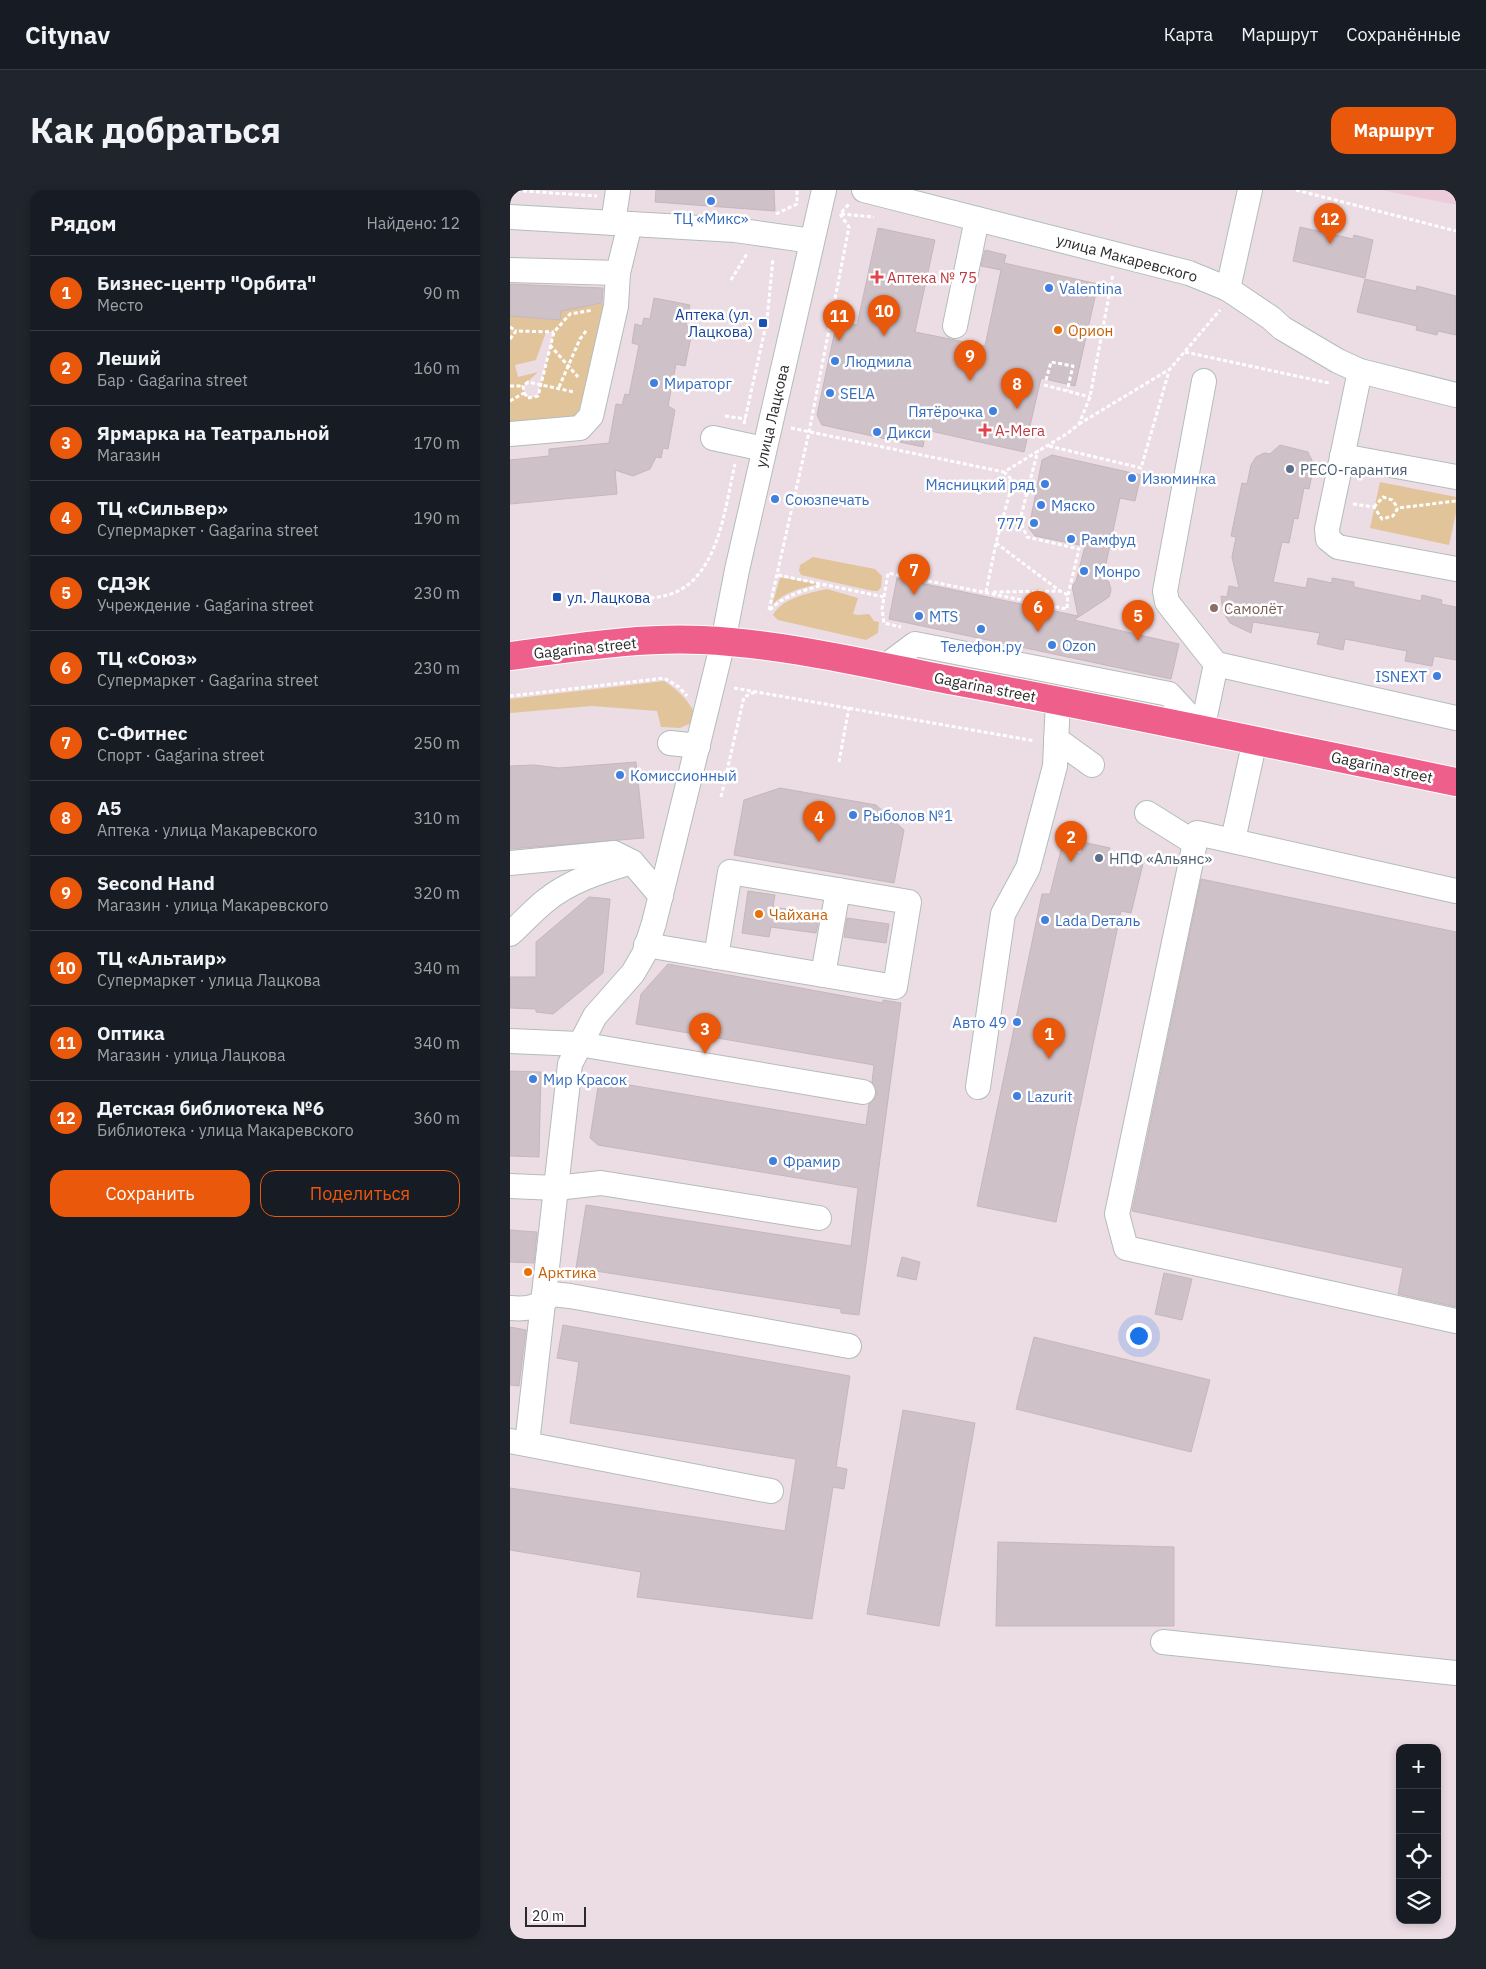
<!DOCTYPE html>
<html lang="ru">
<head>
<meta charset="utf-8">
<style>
  :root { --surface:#171b24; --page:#20242c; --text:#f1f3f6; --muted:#9ea1a6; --line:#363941; --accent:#ea580c }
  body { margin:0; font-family:"IBM Plex Sans",sans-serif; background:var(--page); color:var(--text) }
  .controls { position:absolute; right:15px; bottom:15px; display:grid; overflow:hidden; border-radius:10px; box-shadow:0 2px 8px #0003 }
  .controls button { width:45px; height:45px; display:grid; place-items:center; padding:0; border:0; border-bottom:1px solid var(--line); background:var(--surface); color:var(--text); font:25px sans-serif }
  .scale { position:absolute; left:15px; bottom:12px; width:61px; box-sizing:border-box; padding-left:5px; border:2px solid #2a2a2a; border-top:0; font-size:14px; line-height:18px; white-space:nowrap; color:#2a2a2a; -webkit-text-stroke:4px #fff; paint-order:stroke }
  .you { position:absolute; left:628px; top:1145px; width:18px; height:18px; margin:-12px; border:4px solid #fff; border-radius:50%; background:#1a73e8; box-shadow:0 0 0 8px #1a73e833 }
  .badge { display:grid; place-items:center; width:32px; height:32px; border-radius:50%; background:var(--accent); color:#fff; font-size:16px; font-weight:700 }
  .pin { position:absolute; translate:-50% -41px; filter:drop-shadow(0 1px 2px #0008) }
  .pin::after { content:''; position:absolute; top:26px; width:18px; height:15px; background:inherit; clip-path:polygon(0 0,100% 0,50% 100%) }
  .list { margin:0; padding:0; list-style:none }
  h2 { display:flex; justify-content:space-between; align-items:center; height:65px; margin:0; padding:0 20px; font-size:21px }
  h2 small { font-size:16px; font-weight:400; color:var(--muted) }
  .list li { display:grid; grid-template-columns:32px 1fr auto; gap:15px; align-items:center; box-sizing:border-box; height:75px; padding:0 20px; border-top:1px solid var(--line) }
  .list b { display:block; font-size:19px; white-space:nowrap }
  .list p { margin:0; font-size:16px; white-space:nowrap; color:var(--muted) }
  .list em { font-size:16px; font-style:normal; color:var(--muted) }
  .actions { display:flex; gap:10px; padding:15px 20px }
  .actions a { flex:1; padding:11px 0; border:1px solid var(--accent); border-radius:15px; text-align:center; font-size:18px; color:var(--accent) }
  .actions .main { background:var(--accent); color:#fff }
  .icon { flex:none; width:28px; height:28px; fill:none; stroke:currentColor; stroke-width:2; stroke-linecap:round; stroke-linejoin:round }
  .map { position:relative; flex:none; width:946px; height:1749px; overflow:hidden; border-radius:15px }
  header { display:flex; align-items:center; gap:30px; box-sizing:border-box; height:70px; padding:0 25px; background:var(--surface); border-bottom:1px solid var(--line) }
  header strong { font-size:24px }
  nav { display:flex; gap:28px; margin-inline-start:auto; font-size:18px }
  .intro { display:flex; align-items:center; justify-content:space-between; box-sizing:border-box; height:120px; padding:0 30px }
  h1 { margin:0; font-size:35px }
  .button { padding:12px 22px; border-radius:15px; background:var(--accent); color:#fff; font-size:18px; font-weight:700 }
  main { display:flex; gap:30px; padding:0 30px }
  aside { flex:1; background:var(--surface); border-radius:15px; box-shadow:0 2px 8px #0003 }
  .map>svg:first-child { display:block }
  .education { fill:#edccd9 }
  .green { fill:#e2c49a; fill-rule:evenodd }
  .building { fill:#cec1c7; stroke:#c7b6bd }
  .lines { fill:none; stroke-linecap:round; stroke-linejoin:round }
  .minor-casing { stroke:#b0beba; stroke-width:26 }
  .major-casing { stroke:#fff; stroke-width:30 }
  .path { stroke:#fff; stroke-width:3; stroke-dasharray:4 2.5; stroke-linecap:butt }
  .minor { stroke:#fff; stroke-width:24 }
  .major { stroke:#ee5f8b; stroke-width:28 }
  .shop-dot { fill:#3f7fe0; stroke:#fff; stroke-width:2 }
  .health-dot { fill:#e0444e; stroke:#fff; stroke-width:2 }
  .transit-dot { fill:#1a4fb4; stroke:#fff; stroke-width:2 }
  .food-dot { fill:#e8710a; stroke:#fff; stroke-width:2 }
  .service-dot { fill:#5c6f8a; stroke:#fff; stroke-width:2 }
  .education-dot { fill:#8d6e63; stroke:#fff; stroke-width:2 }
  .labels { text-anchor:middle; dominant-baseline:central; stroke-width:5; stroke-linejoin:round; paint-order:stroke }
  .shop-label { font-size:15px; fill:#366cbe; stroke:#fff; text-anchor:start }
  .street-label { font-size:15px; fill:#2a2a2a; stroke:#fff }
  .health-label { font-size:15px; fill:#be3a42; stroke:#fff; text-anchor:start }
  .transit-label { font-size:15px; fill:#164399; stroke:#fff; text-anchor:end }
  .food-label { font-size:15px; fill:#c56008; stroke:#fff; text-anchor:start }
  .service-label { font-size:15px; fill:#4e5e75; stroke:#fff; text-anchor:start }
  .education-label { font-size:15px; fill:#785e54; stroke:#fff; text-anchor:start }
</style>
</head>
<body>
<header>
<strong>Citynav</strong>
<nav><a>Карта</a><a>Маршрут</a><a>Сохранённые</a></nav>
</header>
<div class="intro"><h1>Как добраться</h1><a class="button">Маршрут</a></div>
<main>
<aside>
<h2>Рядом<small>Найдено: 12</small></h2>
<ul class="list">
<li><span class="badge">1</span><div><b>Бизнес-центр &quot;Орбита&quot;</b><p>Место</p></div><em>90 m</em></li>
<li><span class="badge">2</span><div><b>Леший</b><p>Бар · Gagarina street</p></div><em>160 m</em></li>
<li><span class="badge">3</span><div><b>Ярмарка на Театральной</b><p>Магазин</p></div><em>170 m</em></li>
<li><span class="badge">4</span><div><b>ТЦ «Сильвер»</b><p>Супермаркет · Gagarina street</p></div><em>190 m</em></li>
<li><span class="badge">5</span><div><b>СДЭК</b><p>Учреждение · Gagarina street</p></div><em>230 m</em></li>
<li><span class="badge">6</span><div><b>ТЦ «Союз»</b><p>Супермаркет · Gagarina street</p></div><em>230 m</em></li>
<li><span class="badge">7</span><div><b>С-Фитнес</b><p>Спорт · Gagarina street</p></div><em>250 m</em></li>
<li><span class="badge">8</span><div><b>А5</b><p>Аптека · улица Макаревского</p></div><em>310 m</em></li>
<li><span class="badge">9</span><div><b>Second Hand</b><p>Магазин · улица Макаревского</p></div><em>320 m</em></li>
<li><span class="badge">10</span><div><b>ТЦ «Альтаир»</b><p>Супермаркет · улица Лацкова</p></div><em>340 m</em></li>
<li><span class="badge">11</span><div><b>Оптика</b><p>Магазин · улица Лацкова</p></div><em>340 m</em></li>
<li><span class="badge">12</span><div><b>Детская библиотека №6</b><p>Библиотека · улица Макаревского</p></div><em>360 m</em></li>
</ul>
<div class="actions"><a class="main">Сохранить</a><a>Поделиться</a></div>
</aside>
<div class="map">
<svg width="946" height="1749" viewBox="0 0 946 1749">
  <rect width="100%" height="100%" fill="#ecdce4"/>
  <polygon class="education" points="871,0 946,0 946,14 942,14"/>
  <g class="green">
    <path d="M100 112 81 226 0 244V126L51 121ZM36 142H44L28 206 18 208 14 203 13 196 28 182 8 187 5 175 26 170Z"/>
    <polygon points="870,292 946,307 946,323 939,355 860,338"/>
    <polygon points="303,367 365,379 372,386 371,397 368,401 363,401 291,385 289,381 290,375"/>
    <path d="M270 388H274L309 394C291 398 274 402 262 415Z"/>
    <path d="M317 399 348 408 343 424 348 425 359 424 364 431 369 432 368 443 356 450 268 430 263 425C272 408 299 403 317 399Z"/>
    <path d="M154 491C171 502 180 512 188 530L170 538 151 537 147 521 82 516 0 523V509Z"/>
  </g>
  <g class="building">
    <polygon points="146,0 264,0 265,21 145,12"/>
    <polygon points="790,37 843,49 844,45 863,50 855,88 783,71"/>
    <polygon points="368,38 425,50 405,142 475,156 491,80 471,76 475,60 496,65 494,73 588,94 565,196 531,188 514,262 416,240 413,257 312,235 307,225 327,131 347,135"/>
    <polygon points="855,89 906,101 907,96 946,106 946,145 928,141 927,145 906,140 907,136 847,122"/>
    <polygon points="0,94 93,98 92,113 51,121 50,130 0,126"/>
    <polygon points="144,108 180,115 176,136 183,137 175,176 166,174 158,216 165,220 158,259 153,258 151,268 146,267 140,279 123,286 105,280 107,304 0,314 0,270 39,266 39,259 99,253 106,214 112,215 115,204 119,205 129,155 122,153 125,134 132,136 134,128 140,129"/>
    <polygon points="770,255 798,262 804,275 799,299 794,298 788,329 784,328 779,353 772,352 763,392 796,398 798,388 822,393 822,388 844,392 844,397 911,411 912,405 932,410 931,414 946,417 946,470 924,466 922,476 895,471 897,461 835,449 833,460 807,454 810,443 743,432 741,443 720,433 713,422 711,406 717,407 719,396 729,398 722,367 726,347 721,346 732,293 737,294 741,275 746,267 754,263 760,264"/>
    <polygon points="542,265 631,285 625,311 610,308 593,388 599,392 601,400 599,407 564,430 669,454 661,489 379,429 387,388 568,426 562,396 566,391 575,356 525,346 519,338 532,270"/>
    <polygon points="126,572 134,648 0,659 0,576 24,575 49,578"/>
    <polygon points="270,598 366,615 394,640 384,693 224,665 234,610"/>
    <polygon points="573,652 600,658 598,666 633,674 621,723 611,721 546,1032 467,1016 532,704 540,704 551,660 571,664"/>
    <polygon points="691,689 946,742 946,1117 888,1104 893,1078 622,1021"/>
    <polygon points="238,701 265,705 263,717 310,724 306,743 261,737 259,747 232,743"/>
    <polygon points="79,707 100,709 93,783 43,824 26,822 26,819 0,818 0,787 26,787 26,752"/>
    <polygon points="337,728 379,734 376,753 334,747"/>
    <polygon points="158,774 373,813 373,810 391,813 349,1125 331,1123 331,1119 66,1078 76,1015 341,1056 348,998 88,955 80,948 88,897 96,891 356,935 359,914 367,904 362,892 364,875 126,834 131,804"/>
    <polygon points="0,881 31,882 29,967 0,966"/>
    <polygon points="0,1040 27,1042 24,1073 0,1072"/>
    <polygon points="392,1067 410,1072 406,1090 387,1086"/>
    <polygon points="654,1083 682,1089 672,1130 645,1124"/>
    <polygon points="53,1135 340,1186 326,1277 337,1279 334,1299 323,1297 302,1429 127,1407 131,1382 0,1360 0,1298 275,1341 286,1269 60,1233 69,1172 47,1168"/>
    <polygon points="0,1137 16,1140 9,1196 0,1195"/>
    <polygon points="524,1147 700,1190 681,1262 506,1219"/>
    <polygon points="393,1220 465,1233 429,1436 357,1424"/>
    <polygon points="488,1352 664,1357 664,1436 486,1436"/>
  </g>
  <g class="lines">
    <defs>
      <g id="minor">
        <polyline points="354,0 679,83 718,99 761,128 772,138 828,171 850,181 946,205"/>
        <polyline points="0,27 225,40 302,51"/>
        <polyline points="103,33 108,0"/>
        <polyline points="0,80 108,83 120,34"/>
        <polyline points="718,99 740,0"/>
        <polyline points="445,136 467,29"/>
        <polyline points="850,181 817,339 818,349 828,357 946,379"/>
        <polyline points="694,191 655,401 657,412 706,474 946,528"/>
        <polyline points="0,244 70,238 81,226 106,116 108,83"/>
        <polyline points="203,248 254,259"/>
        <polyline points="832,266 946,287"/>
        <polyline points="373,478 405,454 659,504 692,540"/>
        <polyline points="692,540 706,474"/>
        <polyline points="546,549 582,575"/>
        <polyline points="160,553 188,556"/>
        <polyline points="637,623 685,653"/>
        <polyline points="723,650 745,550"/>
        <polyline points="0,673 104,663 122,672 151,706"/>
        <polyline points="946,701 687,643 607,1024 616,1058 946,1131"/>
        <path d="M0 744C12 733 22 722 34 712 59 691 91 681 122 672"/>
        <polyline points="136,755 385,797 399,712 328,700"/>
        <polyline points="206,767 220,682 328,700 313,785"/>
        <polyline points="0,851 69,854 353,902"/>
        <polyline points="468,897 493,724 518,678 545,576 548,510"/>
        <polyline points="0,996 46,998 60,874 85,826 123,783 134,764 144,733 213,452 227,380 314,0"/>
        <path d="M0 1118C18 1120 29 1117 42 1104L60 1106 339 1156"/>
        <polyline points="0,1251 261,1301"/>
        <polyline points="17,1254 46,998 91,993 309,1028"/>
        <polyline points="653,1452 946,1483"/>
      </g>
      <path id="major" d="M0 466C63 458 128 447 192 450 277 454 361 475 445 491 612 522 779 558 946 592"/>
    </defs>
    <use href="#minor" class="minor-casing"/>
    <use href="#major" class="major-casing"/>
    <g class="path">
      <polyline points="0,0 87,6"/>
      <polyline points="786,0 946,41"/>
      <polyline points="266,24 287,14 287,0"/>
      <polyline points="331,24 364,27"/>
      <polyline points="221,90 238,62"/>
      <polyline points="0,137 6,141"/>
      <polyline points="0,149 6,141 44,142"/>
      <polyline points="40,155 68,187"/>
      <polyline points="675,162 819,193"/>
      <polyline points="536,190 541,172 563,176 557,201"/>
      <polyline points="534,195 580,207"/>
      <polyline points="0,196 13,196"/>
      <polyline points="49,197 70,149 76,141"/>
      <polyline points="14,203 18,208 28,206 44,142 60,124 83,120"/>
      <polyline points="0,211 14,203 13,196 18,192 64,202"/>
      <polyline points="215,226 236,229"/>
      <polyline points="234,234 257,130 263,68"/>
      <polyline points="569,234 660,179 710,120"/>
      <polyline points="281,238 494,282 558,243 569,234 580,207 603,84"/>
      <polyline points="539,256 631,278 659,181"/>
      <polyline points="503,291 521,292"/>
      <polyline points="843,314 864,317 872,329 883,326 888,318 946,311"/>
      <polyline points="864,317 873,307 882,310 888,318"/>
      <polyline points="493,333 510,330"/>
      <polyline points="486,353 550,401 558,405"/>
      <polyline points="268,385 374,407 372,419 374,433 391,437"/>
      <polyline points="476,402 486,353 503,291 494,282"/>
      <polyline points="483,402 550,401"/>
      <polyline points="374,407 378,383 557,419 558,405 569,359 517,347 510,330 528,260"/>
      <path d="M56 412C87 411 118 412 148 407 208 399 214 321 225 274"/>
      <polyline points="259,420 299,242 339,37 330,24 339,14"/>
      <path d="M260 420C274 405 293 401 312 395"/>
      <polyline points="224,498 525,551"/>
      <polyline points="0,506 154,488 169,497 177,506"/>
      <polyline points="329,572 339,517"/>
      <polyline points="211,607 234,507 245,502"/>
    </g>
    <use href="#minor" class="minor"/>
    <use href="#major" class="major"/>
  </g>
  <g class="shop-dot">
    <circle cx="201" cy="11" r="5"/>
    <circle cx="539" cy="98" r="5"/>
    <circle cx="325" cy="171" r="5"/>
    <circle cx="144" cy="193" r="5"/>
    <circle cx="320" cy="203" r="5"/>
    <circle cx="483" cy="221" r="5"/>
    <circle cx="367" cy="242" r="5"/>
    <circle cx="622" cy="288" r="5"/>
    <circle cx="535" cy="294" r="5"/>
    <circle cx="265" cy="309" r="5"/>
    <circle cx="531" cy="315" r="5"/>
    <circle cx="524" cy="333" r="5"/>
    <circle cx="561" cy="349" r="5"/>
    <circle cx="574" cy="381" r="5"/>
    <circle cx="409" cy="426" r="5"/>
    <circle cx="471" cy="439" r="5"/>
    <circle cx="542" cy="455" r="5"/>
    <circle cx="927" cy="486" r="5"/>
    <circle cx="110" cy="585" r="5"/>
    <circle cx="343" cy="625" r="5"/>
    <circle cx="535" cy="730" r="5"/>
    <circle cx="507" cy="832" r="5"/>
    <circle cx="23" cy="889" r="5"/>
    <circle cx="507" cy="906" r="5"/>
    <circle cx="263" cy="971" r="5"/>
  </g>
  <g class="health-dot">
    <path d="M364.5 79.5h5v5h5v5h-5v5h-5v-5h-5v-5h5z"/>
    <path d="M472.5 232.5h5v5h5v5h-5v5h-5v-5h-5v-5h5z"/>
  </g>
  <g class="transit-dot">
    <rect x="248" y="128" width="10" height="10" rx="2.5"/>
    <rect x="42" y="402" width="10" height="10" rx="2.5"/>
  </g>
  <g class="food-dot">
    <circle cx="548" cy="140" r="5"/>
    <circle cx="249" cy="724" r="5"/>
    <circle cx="18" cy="1082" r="5"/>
  </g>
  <g class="service-dot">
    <circle cx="780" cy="279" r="5"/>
    <circle cx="589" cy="668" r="5"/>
  </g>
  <circle class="education-dot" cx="704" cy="418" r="5"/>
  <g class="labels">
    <g class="shop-label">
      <text x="201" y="28" text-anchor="middle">ТЦ «Микс»</text>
      <text x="549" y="98">Valentina</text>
      <text x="335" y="171">Людмила</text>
      <text x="154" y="193">Мираторг</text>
      <text x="330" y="203">SELA</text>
      <text x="473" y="221" text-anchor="end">Пятёрочка</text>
      <text x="377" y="242">Дикси</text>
      <text x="632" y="288">Изюминка</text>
      <text x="525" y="294" text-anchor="end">Мясницкий ряд</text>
      <text x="275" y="309">Союзпечать</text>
      <text x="541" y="315">Мяско</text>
      <text x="514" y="333" text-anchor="end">777</text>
      <text x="571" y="349">Рамфуд</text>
      <text x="584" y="381">Монро</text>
      <text x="419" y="426">MTS</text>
      <text x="552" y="455">Ozon</text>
      <text x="471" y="456" text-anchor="middle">Телефон.ру</text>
      <text x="917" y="486" text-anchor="end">ISNEXT</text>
      <text x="120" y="585">Комиссионный</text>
      <text x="353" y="625">Рыболов №1</text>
      <text x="545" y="730">Lada Dеталь</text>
      <text x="497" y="832" text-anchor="end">Авто 49</text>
      <text x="33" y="889">Мир Красок</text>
      <text x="517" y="906">Lazurit</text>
      <text x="273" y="971">Фрамир</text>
    </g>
    <g class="street-label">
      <text transform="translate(617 68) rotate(15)">улица Макаревского</text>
      <text transform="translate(262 226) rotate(-77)">улица Лацкова</text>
      <text transform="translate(75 458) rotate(-6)">Gagarina street</text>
      <text transform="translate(475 497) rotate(11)">Gagarina street</text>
      <text transform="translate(872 577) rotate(12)">Gagarina street</text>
    </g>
    <g class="health-label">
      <text x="377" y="87">Аптека № 75</text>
      <text x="485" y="240">А-Мега</text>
    </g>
    <g class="transit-label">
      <text x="243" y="124">Аптека (ул.<tspan x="243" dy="17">Лацкова)</tspan></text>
      <text x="57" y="407" text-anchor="start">ул. Лацкова</text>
    </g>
    <g class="food-label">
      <text x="558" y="140">Орион</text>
      <text x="259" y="724">Чайхана</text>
      <text x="28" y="1082">Арктика</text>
    </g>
    <g class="service-label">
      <text x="790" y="279">РЕСО-гарантия</text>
      <text x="599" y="668">НПФ «Альянс»</text>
    </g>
    <g class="education-label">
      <text x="714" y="418">Самолёт</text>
    </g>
  </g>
</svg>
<div class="controls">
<button>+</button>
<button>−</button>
<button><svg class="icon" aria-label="locate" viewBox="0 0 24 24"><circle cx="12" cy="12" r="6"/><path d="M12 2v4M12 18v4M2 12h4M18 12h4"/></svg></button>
<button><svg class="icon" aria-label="layers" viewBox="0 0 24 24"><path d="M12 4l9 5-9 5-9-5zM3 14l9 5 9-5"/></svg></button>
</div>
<div class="scale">20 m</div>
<div class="you"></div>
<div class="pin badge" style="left:539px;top:869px">1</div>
<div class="pin badge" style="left:561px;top:672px">2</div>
<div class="pin badge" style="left:195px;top:864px">3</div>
<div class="pin badge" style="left:309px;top:652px">4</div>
<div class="pin badge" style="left:628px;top:451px">5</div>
<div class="pin badge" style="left:528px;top:442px">6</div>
<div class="pin badge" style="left:404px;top:405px">7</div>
<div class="pin badge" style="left:507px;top:219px">8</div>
<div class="pin badge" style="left:460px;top:191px">9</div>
<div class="pin badge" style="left:374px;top:146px">10</div>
<div class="pin badge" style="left:329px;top:151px">11</div>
<div class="pin badge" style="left:820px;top:54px">12</div>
</div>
</main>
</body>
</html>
